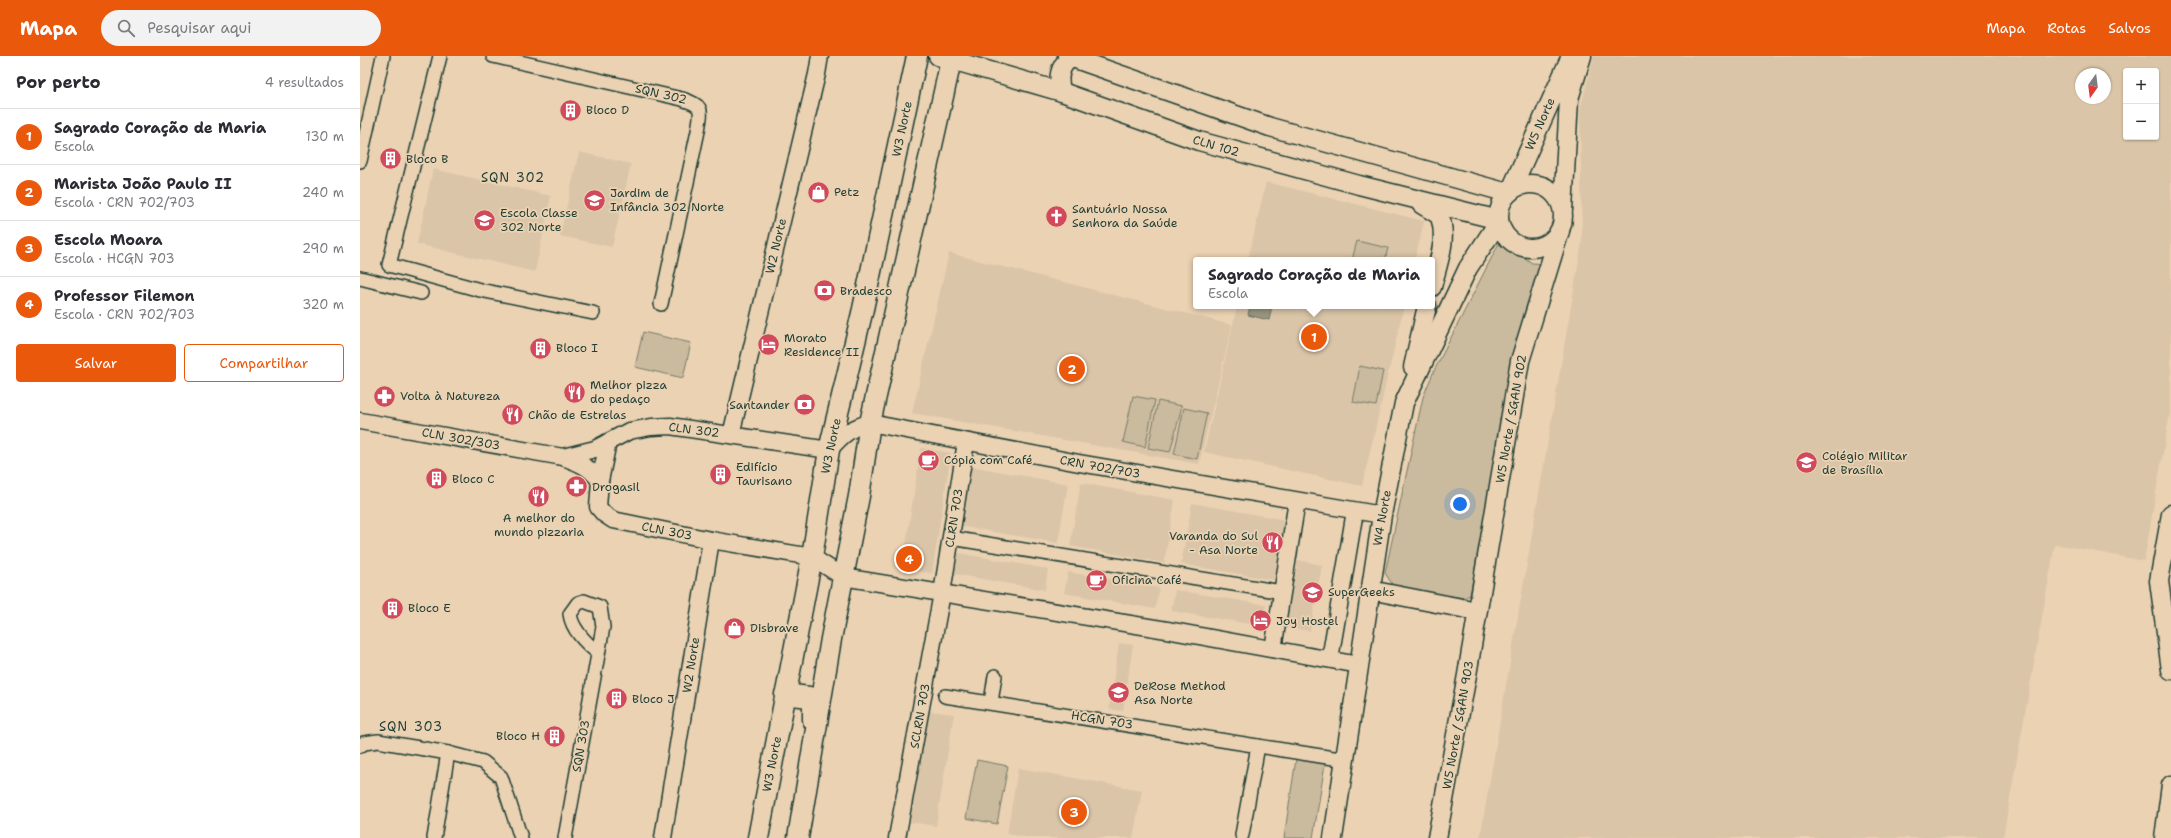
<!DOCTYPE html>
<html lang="pt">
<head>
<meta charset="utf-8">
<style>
  :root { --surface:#fff; --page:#f2f2f3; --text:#2b2b33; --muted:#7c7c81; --line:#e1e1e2; --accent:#ea580c }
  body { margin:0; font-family:"Shantell Sans",sans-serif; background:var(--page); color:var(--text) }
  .controls { position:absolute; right:12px; top:12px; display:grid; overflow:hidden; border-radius:4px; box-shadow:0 1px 3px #0004 }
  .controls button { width:36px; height:36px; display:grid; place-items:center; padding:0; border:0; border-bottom:1px solid var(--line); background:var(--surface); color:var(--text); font:20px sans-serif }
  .compass { position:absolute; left:1715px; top:12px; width:36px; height:36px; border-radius:50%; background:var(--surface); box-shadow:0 1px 3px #0004; rotate:194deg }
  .you { position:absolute; left:1100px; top:448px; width:14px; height:14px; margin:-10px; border:3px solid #fff; border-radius:50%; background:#1a73e8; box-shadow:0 0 0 6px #1a73e833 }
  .badge { display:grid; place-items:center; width:26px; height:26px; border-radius:50%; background:var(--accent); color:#fff; font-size:13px; font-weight:700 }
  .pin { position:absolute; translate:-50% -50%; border:2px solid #fff; box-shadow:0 1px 4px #0006 }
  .popup { position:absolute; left:833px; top:201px; width:242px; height:52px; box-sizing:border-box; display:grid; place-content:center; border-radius:4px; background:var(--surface); filter:drop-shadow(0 1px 3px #0005); font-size:13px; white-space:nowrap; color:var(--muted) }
  .popup b { font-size:15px; color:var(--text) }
  .popup::after { content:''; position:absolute; left:50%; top:100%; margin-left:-8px; border:8px solid transparent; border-top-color:var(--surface) }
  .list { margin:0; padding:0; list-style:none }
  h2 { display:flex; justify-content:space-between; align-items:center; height:52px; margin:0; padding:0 16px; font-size:17px }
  h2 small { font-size:13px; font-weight:400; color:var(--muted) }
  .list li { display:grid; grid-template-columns:26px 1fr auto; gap:12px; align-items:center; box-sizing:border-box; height:56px; padding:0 16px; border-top:1px solid var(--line) }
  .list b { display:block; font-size:15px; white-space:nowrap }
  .list p { margin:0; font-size:13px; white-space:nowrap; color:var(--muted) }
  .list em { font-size:13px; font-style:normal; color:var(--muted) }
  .actions { display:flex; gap:8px; padding:12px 16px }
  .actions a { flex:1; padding:9px 0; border:1px solid var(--accent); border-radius:4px; text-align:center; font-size:14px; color:var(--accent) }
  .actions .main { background:var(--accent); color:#fff }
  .icon { flex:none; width:22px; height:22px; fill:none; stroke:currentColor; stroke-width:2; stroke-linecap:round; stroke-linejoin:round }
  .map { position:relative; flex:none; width:1811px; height:782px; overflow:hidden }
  header { display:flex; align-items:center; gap:24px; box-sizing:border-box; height:56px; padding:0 20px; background:var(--accent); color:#fff }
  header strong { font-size:19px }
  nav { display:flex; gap:22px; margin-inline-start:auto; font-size:14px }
  .search { width:280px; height:36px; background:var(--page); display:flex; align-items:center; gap:10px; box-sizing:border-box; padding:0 14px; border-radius:22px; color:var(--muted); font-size:15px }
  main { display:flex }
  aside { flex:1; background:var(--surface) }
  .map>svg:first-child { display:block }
  .built { fill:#dac5a8; fill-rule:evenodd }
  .green { fill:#caba9e; stroke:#747c69 }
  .water { fill:#9a9781; stroke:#697362 }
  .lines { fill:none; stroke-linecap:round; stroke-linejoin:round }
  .minor-casing { stroke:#1f3d34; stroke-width:16 }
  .tertiary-casing { stroke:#1f3d34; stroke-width:19 }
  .secondary-casing { stroke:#1f3d34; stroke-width:21 }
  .primary-casing { stroke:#1f3d34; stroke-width:23 }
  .minor { stroke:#ebd2b3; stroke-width:13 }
  .tertiary { stroke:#ebd2b3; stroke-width:16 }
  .secondary { stroke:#ebd2b3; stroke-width:18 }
  .primary { stroke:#ebd2b3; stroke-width:20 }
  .labels { text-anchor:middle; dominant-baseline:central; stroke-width:3.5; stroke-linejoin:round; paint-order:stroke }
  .street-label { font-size:12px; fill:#1f3d34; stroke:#ebd2b3 }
  .poi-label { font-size:12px; fill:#1f3d34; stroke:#ebd2b3; text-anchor:start }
  .neighbourhood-label { font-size:13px; letter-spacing:1px; fill:#1f3d34; stroke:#ebd2b3 }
</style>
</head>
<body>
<header>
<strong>Mapa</strong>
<div class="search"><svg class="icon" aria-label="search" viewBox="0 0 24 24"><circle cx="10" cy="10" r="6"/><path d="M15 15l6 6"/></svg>Pesquisar aqui</div>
<nav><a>Mapa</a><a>Rotas</a><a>Salvos</a></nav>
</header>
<main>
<aside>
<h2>Por perto<small>4 resultados</small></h2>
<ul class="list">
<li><span class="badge">1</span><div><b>Sagrado Coração de Maria</b><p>Escola</p></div><em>130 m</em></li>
<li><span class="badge">2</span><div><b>Marista João Paulo II</b><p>Escola · CRN 702/703</p></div><em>240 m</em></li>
<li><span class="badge">3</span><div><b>Escola Moara</b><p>Escola · HCGN 703</p></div><em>290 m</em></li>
<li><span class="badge">4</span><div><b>Professor Filemon</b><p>Escola · CRN 702/703</p></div><em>320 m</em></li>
</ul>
<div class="actions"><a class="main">Salvar</a><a>Compartilhar</a></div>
</aside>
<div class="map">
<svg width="1811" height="782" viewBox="0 0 1811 782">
  <rect width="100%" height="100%" fill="#ebd2b3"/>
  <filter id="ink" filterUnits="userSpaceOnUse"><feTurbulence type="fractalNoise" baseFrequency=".025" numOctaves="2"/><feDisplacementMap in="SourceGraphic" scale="8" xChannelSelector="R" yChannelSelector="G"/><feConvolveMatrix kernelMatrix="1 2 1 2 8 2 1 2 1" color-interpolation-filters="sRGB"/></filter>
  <g filter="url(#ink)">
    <g class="built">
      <path d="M1234 0H1811V351L1784 505 1695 488 1643 782H1120L1222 186 1220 54ZM1766 15H1796V81H1766ZM1721 18H1745V42H1721Z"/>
      <polygon points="219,96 271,108 252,191 200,180"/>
      <polygon points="73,113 191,140 175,216 57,188"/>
      <polygon points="906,126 1064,165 1055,204 888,204"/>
      <polygon points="589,197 872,269 839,408 552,357"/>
      <polygon points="877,250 1044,250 1002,430 844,396"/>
      <polygon points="561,392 591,397 572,517 542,513"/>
      <polygon points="611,410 708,428 698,487 600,470"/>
      <polygon points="721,427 815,444 804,507 710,490"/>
      <polygon points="832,447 925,464 914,524 821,508"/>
      <polygon points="598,497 688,513 685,534 594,518"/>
      <polygon points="938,504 962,509 950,575 926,571"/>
      <polygon points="708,516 799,532 795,553 704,537"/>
      <polygon points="815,534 906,549 902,570 811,555"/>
      <polygon points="759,587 773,589 763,655 749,653"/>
      <polygon points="568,655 594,658 576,770 550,766"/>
      <polygon points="658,712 782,734 773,782 671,782 647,778"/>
    </g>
    <g class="green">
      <polygon points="997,185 1028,192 1025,204 992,204"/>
      <polygon points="1140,185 1172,207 1189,208 1153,305 1110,539 1104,542 1034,531 1025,517 1063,341 1073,317"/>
      <polygon points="283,276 331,287 323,322 275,311"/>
      <polygon points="1000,310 1023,315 1016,350 993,346"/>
      <polygon points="773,340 795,344 785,391 763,386"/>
      <polygon points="798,345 822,350 810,396 788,392"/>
      <polygon points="824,352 847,357 837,403 814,398"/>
      <polygon points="936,703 965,708 953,782 924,782"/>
      <polygon points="617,704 648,710 637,768 606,762"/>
    </g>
    <polygon class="water" points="890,250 912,250 909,264 888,259"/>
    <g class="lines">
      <defs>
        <g id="minor">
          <polyline points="80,0 29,209 120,234 233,257"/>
          <path d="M133 0 322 43C345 50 341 54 338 75L301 248"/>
          <polyline points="0,105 23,0"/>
          <polyline points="0,222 61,237"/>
          <polyline points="591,482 922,536"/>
          <polyline points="585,640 986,704"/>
          <polyline points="631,646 635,620"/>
          <polyline points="0,690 4,687 18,685 88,697 123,706 141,721 161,782"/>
          <polyline points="882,779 898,690"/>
          <polyline points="74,782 88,697"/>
          <path d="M205 782 243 571 240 551 224 545 218 547 210 558C212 574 226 587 238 597"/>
        </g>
        <g id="tertiary">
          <path d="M0 365 203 401C219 407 230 411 240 425L238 451 244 458 253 464 351 484 452 501 483 521 807 574 999 609"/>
          <polyline points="371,379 457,18 460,0"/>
          <path d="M203 401 235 393 269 375 291 371 310 370 469 394C482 379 491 371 510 367L719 407 1022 459"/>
          <polyline points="240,425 248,386"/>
          <polyline points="913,593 937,445"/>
          <polyline points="970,603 995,455"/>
          <polyline points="303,782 351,484"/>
          <polyline points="537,782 582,537 606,386"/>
        </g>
        <g id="secondary">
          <polyline points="578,0 702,36 839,85 999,129 1139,164"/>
          <polyline points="707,0 910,71 1148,137"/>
          <path d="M702 36C697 23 699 10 711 1"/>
          <circle cx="1171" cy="160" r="32"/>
          <polyline points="1150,136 1211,0"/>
          <path d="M1061 148 1079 159C1089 182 1077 209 1072 231"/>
          <polyline points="1203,154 1209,43 1222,0"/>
          <polyline points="1053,311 1067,250"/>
          <polyline points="1811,458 1799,525 1811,614"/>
          <polyline points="1010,534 1117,555"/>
          <polyline points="973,782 1022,459 1044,347 1108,212 1139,165"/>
          <polyline points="1077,782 1107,619 1160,305 1200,175"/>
          <polyline points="1804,782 1811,729"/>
        </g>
        <g id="primary">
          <polyline points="425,638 449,641 453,647 453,664"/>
          <polyline points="398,782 452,501 469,394 503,253 557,0"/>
          <polyline points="438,782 471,583 499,440 510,367 592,0"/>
        </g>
      </defs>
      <use href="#minor" class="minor-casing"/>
      <use href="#tertiary" class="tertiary-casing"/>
      <use href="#secondary" class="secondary-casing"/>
      <use href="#primary" class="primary-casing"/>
      <use href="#minor" class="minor"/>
      <use href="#tertiary" class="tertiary"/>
      <use href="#secondary" class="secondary"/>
      <use href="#primary" class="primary"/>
    </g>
  </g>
  <defs>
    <symbol id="building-disc" viewBox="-11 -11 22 22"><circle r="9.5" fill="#d1495b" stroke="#ebd2b3"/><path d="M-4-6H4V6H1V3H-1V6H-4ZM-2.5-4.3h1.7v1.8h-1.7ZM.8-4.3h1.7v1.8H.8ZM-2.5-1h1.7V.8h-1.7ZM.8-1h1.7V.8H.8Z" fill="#fff"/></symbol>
    <symbol id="shop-disc" viewBox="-11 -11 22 22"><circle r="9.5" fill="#d1495b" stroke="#ebd2b3"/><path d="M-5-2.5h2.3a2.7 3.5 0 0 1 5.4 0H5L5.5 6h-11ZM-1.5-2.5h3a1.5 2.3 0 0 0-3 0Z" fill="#fff"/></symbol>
    <symbol id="school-disc" viewBox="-11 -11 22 22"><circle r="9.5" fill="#d1495b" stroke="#ebd2b3"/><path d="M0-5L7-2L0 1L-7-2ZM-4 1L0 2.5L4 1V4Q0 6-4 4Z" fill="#fff"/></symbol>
    <symbol id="church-disc" viewBox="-11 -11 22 22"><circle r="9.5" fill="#d1495b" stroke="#ebd2b3"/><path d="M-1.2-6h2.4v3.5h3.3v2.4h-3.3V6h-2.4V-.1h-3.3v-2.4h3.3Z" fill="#fff"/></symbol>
    <symbol id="bank-disc" viewBox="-11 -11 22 22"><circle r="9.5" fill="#d1495b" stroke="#ebd2b3"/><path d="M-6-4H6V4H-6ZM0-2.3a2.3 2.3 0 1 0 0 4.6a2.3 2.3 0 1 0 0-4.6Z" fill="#fff"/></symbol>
    <symbol id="hotel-disc" viewBox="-11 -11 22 22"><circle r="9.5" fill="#d1495b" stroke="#ebd2b3"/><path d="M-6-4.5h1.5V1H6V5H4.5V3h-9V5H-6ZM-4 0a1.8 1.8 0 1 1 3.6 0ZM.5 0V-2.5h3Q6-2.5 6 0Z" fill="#fff"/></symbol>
    <symbol id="restaurant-disc" viewBox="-11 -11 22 22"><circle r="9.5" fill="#d1495b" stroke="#ebd2b3"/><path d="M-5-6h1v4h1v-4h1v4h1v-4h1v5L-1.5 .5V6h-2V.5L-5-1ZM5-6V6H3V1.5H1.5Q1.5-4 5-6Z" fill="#fff"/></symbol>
    <symbol id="pharmacy-disc" viewBox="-11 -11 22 22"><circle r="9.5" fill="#d1495b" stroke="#ebd2b3"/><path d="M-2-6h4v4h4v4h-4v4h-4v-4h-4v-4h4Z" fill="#fff"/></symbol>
    <symbol id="cafe-disc" viewBox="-11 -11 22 22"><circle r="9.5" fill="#d1495b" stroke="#ebd2b3"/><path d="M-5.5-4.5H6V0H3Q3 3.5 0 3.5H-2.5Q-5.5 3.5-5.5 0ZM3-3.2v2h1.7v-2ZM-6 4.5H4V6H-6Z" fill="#fff"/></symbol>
    <symbol id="university-disc" viewBox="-11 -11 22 22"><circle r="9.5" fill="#d1495b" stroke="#ebd2b3"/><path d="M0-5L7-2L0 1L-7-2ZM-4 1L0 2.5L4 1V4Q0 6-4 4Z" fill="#fff"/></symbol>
  </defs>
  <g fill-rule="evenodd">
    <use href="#building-disc" x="198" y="42" width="25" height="25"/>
    <use href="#building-disc" x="18" y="90" width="25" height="25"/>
    <use href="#shop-disc" x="446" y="124" width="25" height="25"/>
    <use href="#school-disc" x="222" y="132" width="25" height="25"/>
    <use href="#church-disc" x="684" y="148" width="25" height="25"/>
    <use href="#school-disc" x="112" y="152" width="25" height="25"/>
    <use href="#bank-disc" x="452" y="222" width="25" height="25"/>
    <use href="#hotel-disc" x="396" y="276" width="25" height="25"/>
    <use href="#building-disc" x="168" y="280" width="25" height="25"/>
    <use href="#restaurant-disc" x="202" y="324" width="25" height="25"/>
    <use href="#pharmacy-disc" x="12" y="328" width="25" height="25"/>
    <use href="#bank-disc" x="432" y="336" width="25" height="25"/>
    <use href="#restaurant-disc" x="140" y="346" width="25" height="25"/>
    <use href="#cafe-disc" x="556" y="392" width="25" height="25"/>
    <use href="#school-disc" x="1434" y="394" width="25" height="25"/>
    <use href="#building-disc" x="348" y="406" width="25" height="25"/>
    <use href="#building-disc" x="64" y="410" width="25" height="25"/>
    <use href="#pharmacy-disc" x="204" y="418" width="25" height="25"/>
    <use href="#restaurant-disc" x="166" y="428" width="25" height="25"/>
    <use href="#restaurant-disc" x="900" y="474" width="25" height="25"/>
    <use href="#cafe-disc" x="724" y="512" width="25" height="25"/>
    <use href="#school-disc" x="940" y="524" width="25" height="25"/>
    <use href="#building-disc" x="20" y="540" width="25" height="25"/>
    <use href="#hotel-disc" x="888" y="552" width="25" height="25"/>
    <use href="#shop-disc" x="362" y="560" width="25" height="25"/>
    <use href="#university-disc" x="746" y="624" width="25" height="25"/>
    <use href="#building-disc" x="244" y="630" width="25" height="25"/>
    <use href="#building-disc" x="182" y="668" width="25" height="25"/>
  </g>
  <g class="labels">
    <g class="street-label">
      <text transform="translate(301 38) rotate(13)">SQN 302</text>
      <text transform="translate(1180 68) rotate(-66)">W5 Norte</text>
      <text transform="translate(542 73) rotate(-78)">W3 Norte</text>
      <text transform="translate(856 90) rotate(16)">CLN 102</text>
      <text transform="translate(416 190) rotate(-77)">W2 Norte</text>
      <text transform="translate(1151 363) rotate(-80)">W5 Norte / SGAN 902</text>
      <text transform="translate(334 374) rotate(7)">CLN 302</text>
      <text transform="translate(101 383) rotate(10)">CLN 302/303</text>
      <text transform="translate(471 390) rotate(-78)">W3 Norte</text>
      <text transform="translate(740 411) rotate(10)">CRN 702/703</text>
      <text transform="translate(594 462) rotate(-81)">CLRN 703</text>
      <text transform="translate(1022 462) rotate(-80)">W4 Norte</text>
      <text transform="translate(307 475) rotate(11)">CLN 303</text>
      <text transform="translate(331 609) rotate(-81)">W2 Norte</text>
      <text transform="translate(560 660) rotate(-80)">SCLRN 703</text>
      <text transform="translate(742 664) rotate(9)">HCGN 703</text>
      <text transform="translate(1098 669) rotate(-80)">W5 Norte / SGAN 903</text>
      <text transform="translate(221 690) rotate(-80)">SQN 303</text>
      <text transform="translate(412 708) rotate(-79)">W3 Norte</text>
    </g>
    <g class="poi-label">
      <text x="226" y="54">Bloco D</text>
      <text x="46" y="103">Bloco B</text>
      <text x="474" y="136">Petz</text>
      <text x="250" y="137">Jardim de<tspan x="250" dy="14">Infância 302 Norte</tspan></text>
      <text x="712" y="153">Santuário Nossa<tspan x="712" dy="14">Senhora da Saúde</tspan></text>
      <text x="140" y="157">Escola Classe<tspan x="140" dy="14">302 Norte</tspan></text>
      <text x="480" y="235">Bradesco</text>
      <text x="424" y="282">Morato<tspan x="424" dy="14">Residence II</tspan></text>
      <text x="196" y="292">Bloco I</text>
      <text x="230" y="329">Melhor pizza<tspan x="230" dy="14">do pedaço</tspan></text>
      <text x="40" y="340">Volta à Natureza</text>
      <text x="430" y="349" text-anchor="end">Santander</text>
      <text x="168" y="359">Chão de Estrelas</text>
      <text x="1462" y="400">Colégio Militar<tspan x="1462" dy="14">de Brasília</tspan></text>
      <text x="584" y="404">Cópia com Café</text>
      <text x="376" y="411">Edifício<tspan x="376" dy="14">Taurisano</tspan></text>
      <text x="92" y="423">Bloco C</text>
      <text x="232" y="431">Drogasil</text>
      <text x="179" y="462" text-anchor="middle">A melhor do<tspan x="179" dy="14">mundo pizzaria</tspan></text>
      <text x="898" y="480" text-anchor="end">Varanda do Sul<tspan x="898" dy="14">- Asa Norte</tspan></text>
      <text x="752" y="524">Oficina Café</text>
      <text x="968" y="536">SuperGeeks</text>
      <text x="48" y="552">Bloco E</text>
      <text x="916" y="565">Joy Hostel</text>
      <text x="390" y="572">Disbrave</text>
      <text x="774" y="630">DeRose Method<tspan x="774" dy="14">Asa Norte</tspan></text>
      <text x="272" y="643">Bloco J</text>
      <text x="180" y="680" text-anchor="end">Bloco H</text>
    </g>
    <g class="neighbourhood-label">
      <text x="153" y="121">SQN 302</text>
      <text x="51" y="670">SQN 303</text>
    </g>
  </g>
</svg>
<div class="controls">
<button>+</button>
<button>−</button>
</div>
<svg class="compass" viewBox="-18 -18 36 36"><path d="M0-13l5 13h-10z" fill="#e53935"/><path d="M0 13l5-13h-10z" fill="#7c7c81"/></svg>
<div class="you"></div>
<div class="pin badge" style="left:954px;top:281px">1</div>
<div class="popup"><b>Sagrado Coração de Maria</b>Escola</div>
<div class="pin badge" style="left:712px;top:313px">2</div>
<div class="pin badge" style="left:714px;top:756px">3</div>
<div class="pin badge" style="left:549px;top:503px">4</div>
</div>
</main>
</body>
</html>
